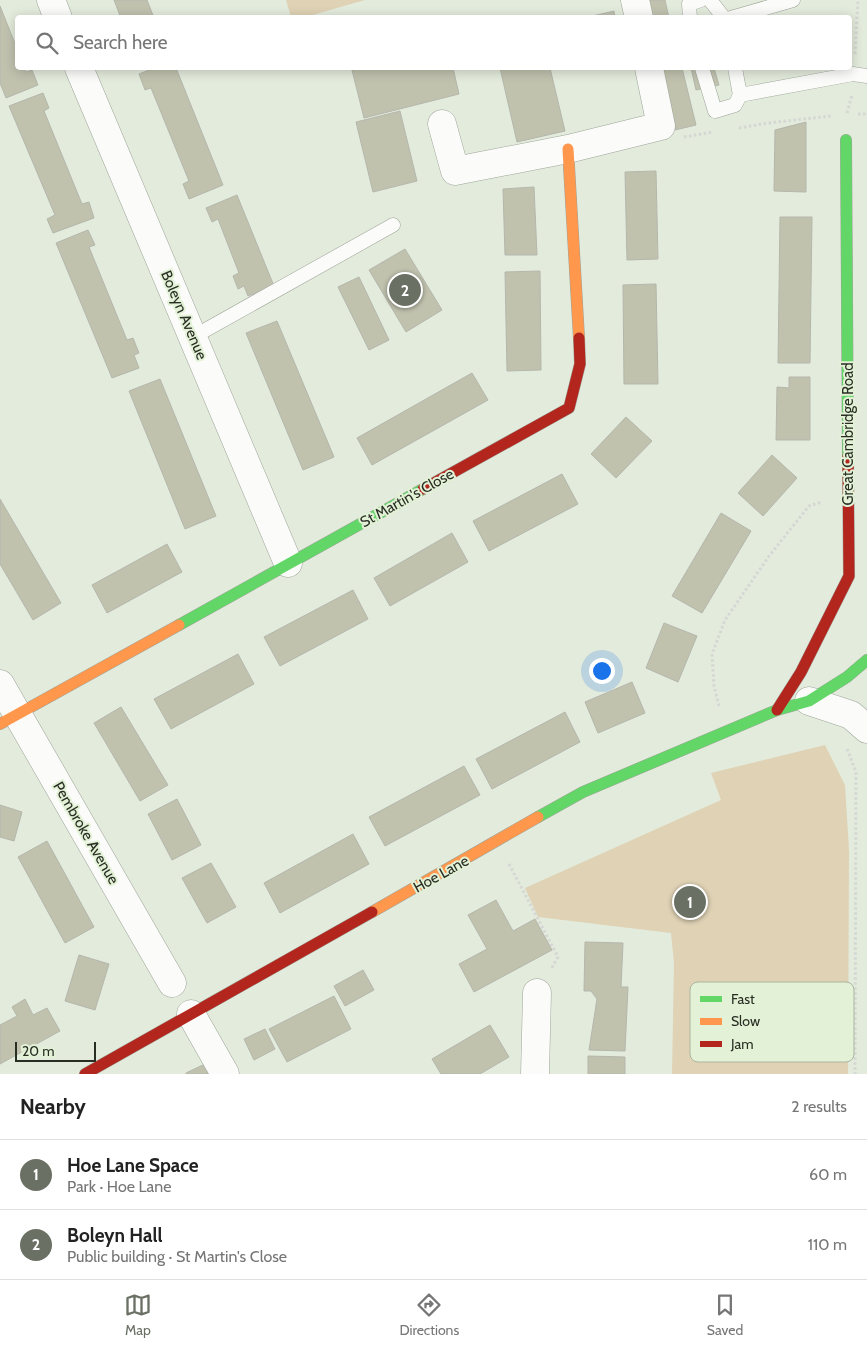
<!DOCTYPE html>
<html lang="en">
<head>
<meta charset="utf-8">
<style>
  :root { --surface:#fff; --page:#f2f2f2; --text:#222; --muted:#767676; --line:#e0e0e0; --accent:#6a7064 }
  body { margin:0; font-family:Cabin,sans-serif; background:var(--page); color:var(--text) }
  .scale { position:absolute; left:15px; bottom:12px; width:81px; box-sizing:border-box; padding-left:5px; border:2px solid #292e24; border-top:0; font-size:14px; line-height:18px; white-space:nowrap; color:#292e24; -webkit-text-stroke:4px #e3f1d6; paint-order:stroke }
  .you { position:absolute; left:601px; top:670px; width:18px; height:18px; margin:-12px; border:4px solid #fff; border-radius:50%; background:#1a73e8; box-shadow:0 0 0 8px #1a73e833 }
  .badge { display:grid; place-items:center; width:32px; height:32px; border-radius:50%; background:var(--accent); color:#fff; font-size:16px; font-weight:700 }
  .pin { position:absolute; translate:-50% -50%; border:2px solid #fff; box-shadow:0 1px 5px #0006 }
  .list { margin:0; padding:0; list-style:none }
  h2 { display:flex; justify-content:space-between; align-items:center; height:65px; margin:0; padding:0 20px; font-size:21px }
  h2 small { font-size:16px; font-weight:400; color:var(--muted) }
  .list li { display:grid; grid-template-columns:32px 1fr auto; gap:15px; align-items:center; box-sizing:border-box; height:70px; padding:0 20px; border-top:1px solid var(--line) }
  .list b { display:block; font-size:19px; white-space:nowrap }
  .list p { margin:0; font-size:16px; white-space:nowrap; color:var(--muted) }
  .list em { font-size:16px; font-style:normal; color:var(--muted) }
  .icon { flex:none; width:28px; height:28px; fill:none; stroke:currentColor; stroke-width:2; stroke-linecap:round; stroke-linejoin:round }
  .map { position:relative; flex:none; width:867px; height:1074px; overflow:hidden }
  .search { position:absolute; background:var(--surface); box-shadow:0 2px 12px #0003; left:15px; right:15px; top:15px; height:55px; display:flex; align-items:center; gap:12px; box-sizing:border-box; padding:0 18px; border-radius:5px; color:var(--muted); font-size:19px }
  .sheet { height:205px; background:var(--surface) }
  nav { display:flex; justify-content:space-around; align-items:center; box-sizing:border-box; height:70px; border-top:1px solid var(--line); background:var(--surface); font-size:14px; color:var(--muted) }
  nav a { display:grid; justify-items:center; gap:2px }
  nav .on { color:var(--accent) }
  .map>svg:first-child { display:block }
  .green { fill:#dfd2b5 }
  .building { fill:#c0c2ae; stroke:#b4b7ac }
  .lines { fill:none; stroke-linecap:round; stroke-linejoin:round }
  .lane-casing { stroke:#9ea499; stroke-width:15 }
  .street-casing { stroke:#9ea499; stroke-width:29 }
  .fast-casing { stroke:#9ea499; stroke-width:12 }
  .slow-casing { stroke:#9ea499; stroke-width:12 }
  .jam-casing { stroke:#9ea499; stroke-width:12 }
  .path { stroke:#d5d7d4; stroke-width:3; stroke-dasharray:2.5 2.5; stroke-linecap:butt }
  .lane { stroke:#fbfcfa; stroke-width:14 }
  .street { stroke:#fbfcfa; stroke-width:28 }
  .fast { stroke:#63d668; stroke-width:11 }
  .slow { stroke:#ff974d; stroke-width:11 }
  .jam { stroke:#b3261e; stroke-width:11 }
  .labels { text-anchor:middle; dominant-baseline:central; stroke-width:4; stroke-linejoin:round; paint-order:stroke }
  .street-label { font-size:15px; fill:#292e24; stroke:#e3f1d6 }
  .key { fill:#e3f1d6; stroke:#abb6a1; stroke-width:1 }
  .key-label { font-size:14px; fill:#292e24 }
</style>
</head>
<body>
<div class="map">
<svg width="867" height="1074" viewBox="0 0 867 1074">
  <rect width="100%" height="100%" fill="#e3ebdc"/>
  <g class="green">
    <polygon points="286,0 365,0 302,18 291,17"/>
    <polygon points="825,745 845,785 849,850 848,1074 672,1074 674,963 671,933 538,917 525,888 721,800 711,773"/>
  </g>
  <g class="building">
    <polygon points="114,0 147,0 154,18 121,18"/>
    <polygon points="643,0 665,0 669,18 648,18"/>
    <polygon points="0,6 18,51 18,68 24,68 26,72 32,70 38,85 6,98 0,83"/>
    <polygon points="614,11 615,18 584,18"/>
    <polygon points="154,68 176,68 223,185 189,199 183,184 189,181 151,88 145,90 139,74"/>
    <polygon points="365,68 453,68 459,94 364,118 352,70"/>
    <polygon points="500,68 550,68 565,131 517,142"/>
    <polygon points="660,68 682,68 696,125 675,130"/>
    <polygon points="691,68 714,68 719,85 696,90"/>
    <polygon points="43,93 49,108 44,111 82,204 89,202 94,218 53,233 47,219 55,215 9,106"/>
    <polygon points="400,111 417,181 373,192 356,122"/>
    <polygon points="806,122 806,192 774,191 775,130"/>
    <polygon points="656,171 658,259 627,260 625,172"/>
    <polygon points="534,187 537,255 505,255 503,189"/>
    <polygon points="237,195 274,286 248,296 244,286 238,289 233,276 239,273 218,219 212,222 206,208"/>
    <polygon points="780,217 812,217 810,363 778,363"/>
    <polygon points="88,230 95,245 89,247 127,340 133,338 139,353 134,355 139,368 112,378 56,243"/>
    <polygon points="405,249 442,310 406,332 369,270"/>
    <polygon points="540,271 541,370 507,371 505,272"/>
    <polygon points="359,277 389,340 369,350 338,287"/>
    <polygon points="656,284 658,384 624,384 623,285"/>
    <polygon points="277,321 334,457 303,470 246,333"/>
    <polygon points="472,373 488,400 372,465 357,438"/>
    <polygon points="789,377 810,377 810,440 776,440 777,387 789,388"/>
    <polygon points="160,379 216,516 185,529 129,391"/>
    <polygon points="626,417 652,441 616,478 591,454"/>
    <polygon points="772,455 797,478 763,516 738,493"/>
    <polygon points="562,474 578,504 489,551 473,521"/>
    <polygon points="0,499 61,603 33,620 0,564"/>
    <polygon points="721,513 751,531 702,613 672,596"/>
    <polygon points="452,533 468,562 390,606 374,578"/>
    <polygon points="167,544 182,572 107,613 92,585"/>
    <polygon points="353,590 368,619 280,666 264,637"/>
    <polygon points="664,623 697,636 678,682 646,668"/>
    <polygon points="238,654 254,684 171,729 154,699"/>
    <polygon points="632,682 645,713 598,733 585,702"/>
    <polygon points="121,707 168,785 140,801 94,723"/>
    <polygon points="565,712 580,742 492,789 476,759"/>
    <polygon points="464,766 480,795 385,846 369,817"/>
    <polygon points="177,799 201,845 172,860 148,814"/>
    <polygon points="0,805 22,812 14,841 0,837"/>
    <polygon points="353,834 369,864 280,913 264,883"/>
    <polygon points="47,841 94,927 65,943 18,857"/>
    <polygon points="211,863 236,907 207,923 182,878"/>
    <polygon points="496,900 513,931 535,919 552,950 474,992 459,964 487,949 468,915"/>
    <polygon points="585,942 623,943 621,987 628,987 625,1051 589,1050 597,999 591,991 584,991"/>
    <polygon points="79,955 109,964 95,1010 65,1001"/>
    <polygon points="363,970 374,990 345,1006 334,986"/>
    <polygon points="334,996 351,1029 287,1062 269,1029"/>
    <polygon points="25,999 33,1015 47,1008 60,1031 0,1064 0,1025 17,1016 12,1007"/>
    <polygon points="490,1025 509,1057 480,1074 441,1074 432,1059"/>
    <polygon points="265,1029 275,1049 254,1060 244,1039"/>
    <polygon points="588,1056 625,1057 625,1074 588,1074"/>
    <polygon points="207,1063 213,1074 186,1074 186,1073"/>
  </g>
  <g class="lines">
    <defs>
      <g id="lane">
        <polyline points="710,0 724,18"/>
        <polyline points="690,18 689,4 701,0"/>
        <polyline points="731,18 793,0"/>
        <polyline points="702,68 715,111 735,105 740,95"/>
        <polyline points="735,68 740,95 853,74 867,76"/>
        <polyline points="193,337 393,225"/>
      </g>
      <g id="street">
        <polyline points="51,0 58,18"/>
        <polyline points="635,0 639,18"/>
        <polyline points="79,68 288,563"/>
        <polyline points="442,124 455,171 568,149 661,126 649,68"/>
        <polyline points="0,684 172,983"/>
        <polyline points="809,701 851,715 867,729"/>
        <polyline points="191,1014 225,1074"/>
        <polyline points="535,1074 537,993"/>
      </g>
      <g id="fast">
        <polyline points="846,140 848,456"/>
        <polyline points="179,625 423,489"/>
        <polyline points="538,817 583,792 777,710 809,701 847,677 867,660"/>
      </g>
      <g id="slow">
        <polyline points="568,149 579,338"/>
        <polyline points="0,724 179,625"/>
        <polyline points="372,912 538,817"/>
      </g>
      <g id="jam">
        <polyline points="423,489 569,408 580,364 579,338"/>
        <polyline points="777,710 801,672 849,576 848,456"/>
        <polyline points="85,1074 372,912"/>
      </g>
    </defs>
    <use href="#lane" class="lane-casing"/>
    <use href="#street" class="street-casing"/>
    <use href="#fast" class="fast-casing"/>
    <use href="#slow" class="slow-casing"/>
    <use href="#jam" class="jam-casing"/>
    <g class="path">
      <polyline points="855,54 858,0"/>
      <polyline points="847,113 852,95"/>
      <polyline points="858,114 867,114"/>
      <polyline points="739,128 768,123 831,116"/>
      <polyline points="684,137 713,132"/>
      <polyline points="719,706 714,686 712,654 725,620 769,556 809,506 822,502"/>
      <polyline points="847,749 856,772 855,1074"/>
      <polyline points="509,864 558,957 551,969"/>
    </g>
    <use href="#lane" class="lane"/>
    <use href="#street" class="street"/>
    <use href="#fast" class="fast"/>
    <use href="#slow" class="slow"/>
    <use href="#jam" class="jam"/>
  </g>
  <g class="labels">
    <g class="street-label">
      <text transform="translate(184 315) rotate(67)">Boleyn Avenue</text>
      <text transform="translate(848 434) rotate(-90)">Great Cambridge Road</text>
      <text transform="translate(407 498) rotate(-29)">St Martin's Close</text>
      <text transform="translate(86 833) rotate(60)">Pembroke Avenue</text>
      <text transform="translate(441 874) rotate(-29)">Hoe Lane</text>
    </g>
  </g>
  <rect x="690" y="982" width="164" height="80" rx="8" class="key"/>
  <rect x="700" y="996" width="22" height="6" fill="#63d668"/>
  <rect x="700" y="1018" width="22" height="7" fill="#ff974d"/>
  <rect x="700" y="1041" width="22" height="6" fill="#b3261e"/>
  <g class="key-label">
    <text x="731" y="1004">Fast</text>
    <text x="731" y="1026">Slow</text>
    <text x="731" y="1049">Jam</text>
  </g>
</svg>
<div class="scale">20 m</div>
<div class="you"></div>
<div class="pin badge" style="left:690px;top:902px">1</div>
<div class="pin badge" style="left:405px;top:290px">2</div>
<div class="search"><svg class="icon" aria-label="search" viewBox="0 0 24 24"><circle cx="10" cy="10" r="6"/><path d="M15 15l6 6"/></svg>Search here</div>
</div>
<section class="sheet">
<h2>Nearby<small>2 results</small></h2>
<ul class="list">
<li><span class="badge">1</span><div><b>Hoe Lane Space</b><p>Park · Hoe Lane</p></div><em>60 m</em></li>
<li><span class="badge">2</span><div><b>Boleyn Hall</b><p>Public building · St Martin's Close</p></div><em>110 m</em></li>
</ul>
</section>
<nav>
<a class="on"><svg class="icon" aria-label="map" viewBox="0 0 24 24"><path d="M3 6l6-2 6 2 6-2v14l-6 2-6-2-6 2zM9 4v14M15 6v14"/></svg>Map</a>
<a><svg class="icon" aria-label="directions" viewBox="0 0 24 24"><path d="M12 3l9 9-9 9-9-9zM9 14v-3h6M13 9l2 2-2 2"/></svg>Directions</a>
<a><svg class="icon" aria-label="saved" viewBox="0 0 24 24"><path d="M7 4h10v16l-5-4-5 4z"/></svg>Saved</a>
</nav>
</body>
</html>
